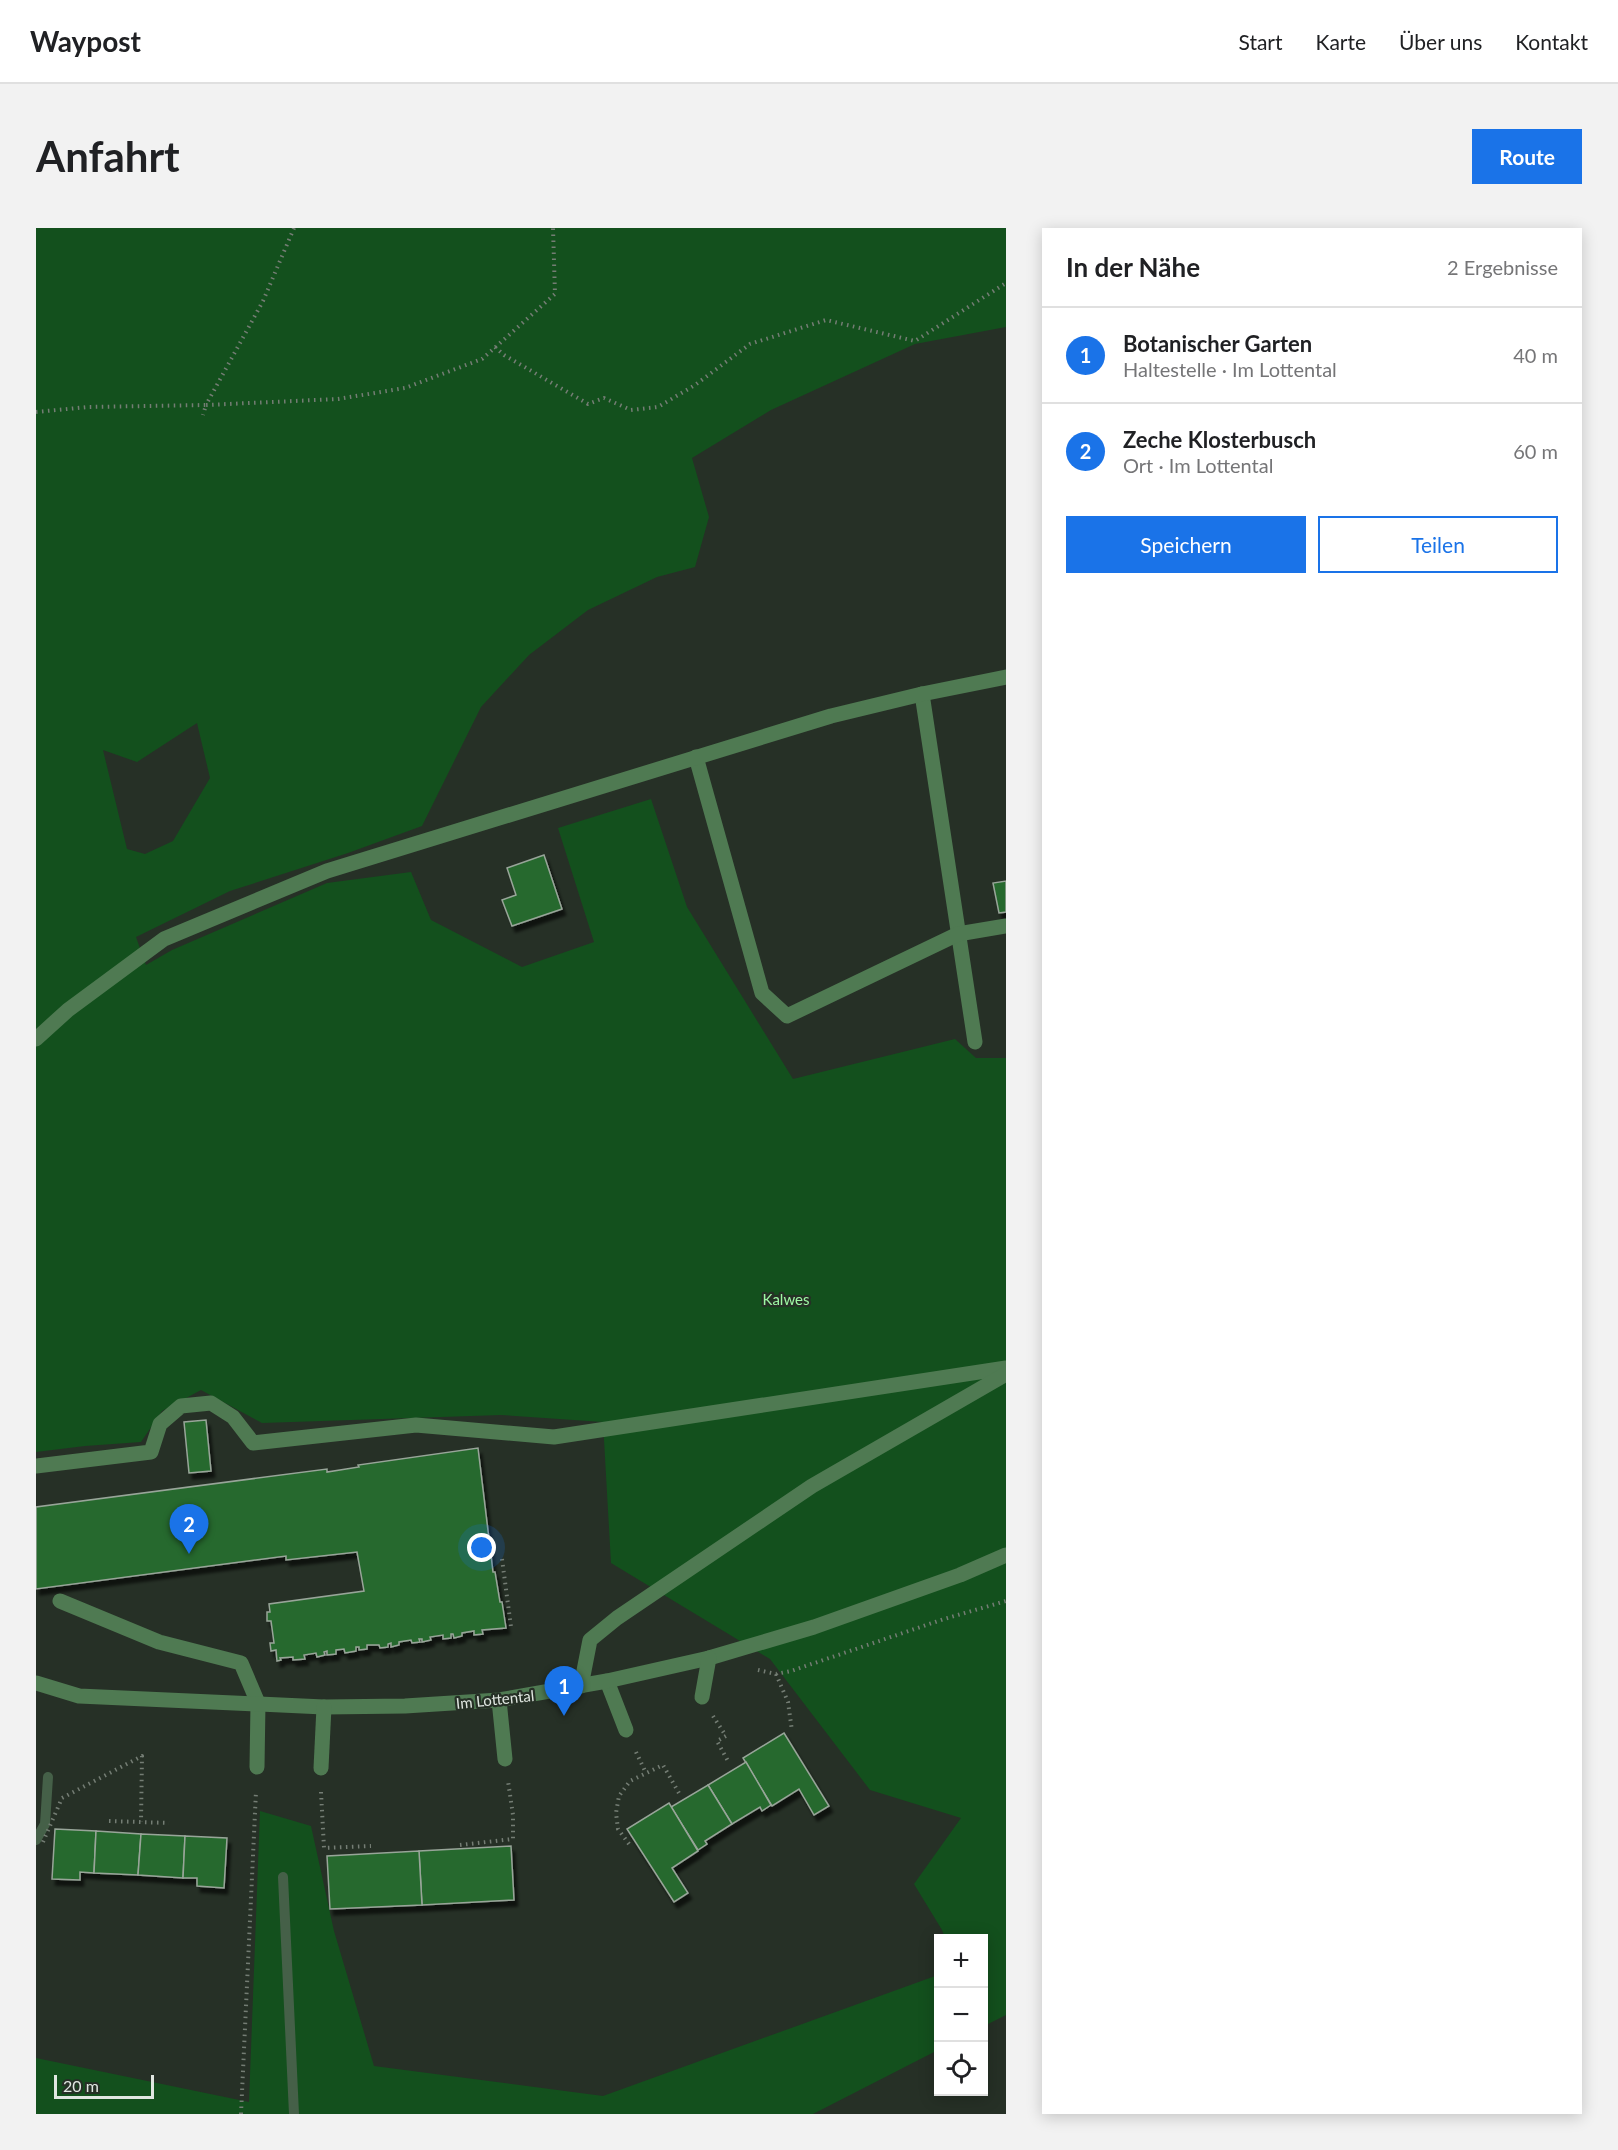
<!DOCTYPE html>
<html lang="de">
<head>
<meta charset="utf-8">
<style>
  :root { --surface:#fff; --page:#f2f2f2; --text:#202124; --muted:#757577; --line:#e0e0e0; --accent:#1a73e8 }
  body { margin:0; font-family:Lato,sans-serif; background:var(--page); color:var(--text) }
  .controls { position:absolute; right:18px; bottom:18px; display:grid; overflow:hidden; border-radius:0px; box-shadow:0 3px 15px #0003 }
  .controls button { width:54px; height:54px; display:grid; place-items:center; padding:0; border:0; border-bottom:2px solid var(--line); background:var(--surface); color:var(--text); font:30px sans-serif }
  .scale { position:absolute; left:18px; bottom:15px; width:100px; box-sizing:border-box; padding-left:6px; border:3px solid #e0e7e1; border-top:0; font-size:16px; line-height:21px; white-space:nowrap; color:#e0e7e1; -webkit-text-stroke:4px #263026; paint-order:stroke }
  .you { position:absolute; left:446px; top:1320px; width:21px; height:21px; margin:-15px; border:4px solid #fff; border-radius:50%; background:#1a73e8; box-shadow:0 0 0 9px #1a73e833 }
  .badge { display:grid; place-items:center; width:39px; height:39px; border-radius:50%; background:var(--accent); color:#fff; font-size:20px; font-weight:700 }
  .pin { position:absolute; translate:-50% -50px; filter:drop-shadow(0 2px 3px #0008) }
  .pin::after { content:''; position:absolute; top:32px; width:21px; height:18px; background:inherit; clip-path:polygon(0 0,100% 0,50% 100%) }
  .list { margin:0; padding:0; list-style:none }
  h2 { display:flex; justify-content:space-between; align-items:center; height:78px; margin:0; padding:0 24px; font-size:26px }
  h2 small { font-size:20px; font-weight:400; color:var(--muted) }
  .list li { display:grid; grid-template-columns:39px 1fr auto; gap:18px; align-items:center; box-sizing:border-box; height:96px; padding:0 24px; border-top:2px solid var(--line) }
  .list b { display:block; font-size:22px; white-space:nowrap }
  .list p { margin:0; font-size:20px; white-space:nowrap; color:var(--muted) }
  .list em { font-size:20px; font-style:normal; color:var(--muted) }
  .actions { display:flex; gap:12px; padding:18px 24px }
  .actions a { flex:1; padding:14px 0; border:2px solid var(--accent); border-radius:0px; text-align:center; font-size:21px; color:var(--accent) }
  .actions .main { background:var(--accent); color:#fff }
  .icon { flex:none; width:33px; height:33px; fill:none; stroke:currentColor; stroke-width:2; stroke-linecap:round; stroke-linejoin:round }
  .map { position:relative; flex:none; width:970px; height:1886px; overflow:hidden; border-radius:0px }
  header { display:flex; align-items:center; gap:36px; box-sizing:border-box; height:84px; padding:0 30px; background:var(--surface); border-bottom:2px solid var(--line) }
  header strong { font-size:28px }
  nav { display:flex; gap:33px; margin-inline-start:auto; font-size:21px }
  .intro { display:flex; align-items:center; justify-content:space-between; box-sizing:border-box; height:144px; padding:0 36px }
  h1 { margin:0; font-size:42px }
  .button { padding:15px 27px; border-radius:0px; background:var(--accent); color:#fff; font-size:21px; font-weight:700 }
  main { display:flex; gap:36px; padding:0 36px }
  aside { flex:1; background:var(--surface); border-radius:0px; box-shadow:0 3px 15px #0003 }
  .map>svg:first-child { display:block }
  .green { fill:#13501d; fill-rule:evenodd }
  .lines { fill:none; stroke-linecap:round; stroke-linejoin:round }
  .stream { stroke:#456048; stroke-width:10 }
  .building { fill:#26692e; stroke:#98a599; stroke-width:1.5; filter:url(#shadow) }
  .path { stroke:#747d74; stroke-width:4; stroke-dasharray:1.5 4.5; stroke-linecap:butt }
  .minor { stroke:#4f7a52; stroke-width:15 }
  .labels { text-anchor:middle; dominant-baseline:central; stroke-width:4.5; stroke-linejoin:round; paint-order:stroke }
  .park-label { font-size:15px; fill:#9ef8a4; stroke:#263026 }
  .street-label { font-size:15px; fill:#e0e7e1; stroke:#263026 }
</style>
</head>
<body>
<header>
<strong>Waypost</strong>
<nav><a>Start</a><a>Karte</a><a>Über uns</a><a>Kontakt</a></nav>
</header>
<div class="intro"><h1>Anfahrt</h1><a class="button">Route</a></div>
<main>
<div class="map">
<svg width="970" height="1886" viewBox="0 0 970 1886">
  <defs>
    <filter id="shadow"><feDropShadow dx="3.5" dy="6" stdDeviation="1.5" flood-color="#0009"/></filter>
  </defs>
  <rect width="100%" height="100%" fill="#263026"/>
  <g class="green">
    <path d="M0 0H970V99L879 116 735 182 656 230 673 289 659 339 621 349 552 382 493 427 445 479 386 598 312 625 194 663 100 709 110 737 136 722 291 655 375 644 395 692 486 739 558 714 522 600 615 571 651 679 757 851 919 811 940 830H970V1787L948 1798V1710H909L906 1702 878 1656 925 1590 834 1562 734 1431 575 1335 567 1194 465 1187 226 1195 165 1162 126 1183 105 1214 49 1218 0 1224ZM161 495 174 550 137 613 109 626 91 621 67 522 101 534Z"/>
    <polygon points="224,1583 275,1598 298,1703 338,1838 567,1868 902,1747 902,1822 777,1886 0,1886 0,1830 213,1874"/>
  </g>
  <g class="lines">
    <g class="stream">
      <polyline points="0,1612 9,1596 12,1549"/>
      <polyline points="247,1649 258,1886"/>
    </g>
  </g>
  <g class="building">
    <polygon points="508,627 526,681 476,698 466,672 480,667 471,640"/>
    <polygon points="970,653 970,684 963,685 957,655"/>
    <polygon points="170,1192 175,1243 153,1245 148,1194"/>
    <polygon points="442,1220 457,1344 459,1344 464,1374 466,1374 470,1400 446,1402 447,1406 438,1407 438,1403 426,1405 426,1408 418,1410 417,1406 415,1406 415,1410 407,1411 407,1407 394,1409 395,1412 386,1414 386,1411 383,1411 384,1414 376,1415 375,1412 363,1414 363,1417 355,1419 355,1415 352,1416 352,1419 344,1420 343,1417 331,1417 331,1421 323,1422 323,1419 320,1419 320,1423 309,1425 308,1421 300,1422 300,1426 291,1427 291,1423 288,1424 289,1427 281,1429 280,1425 268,1427 269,1431 257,1432 257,1429 244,1430 245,1432 241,1433 240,1422 235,1423 234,1415 238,1415 235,1393 231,1393 231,1384 234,1384 233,1376 328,1363 321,1324 250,1332 250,1328 0,1361 0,1279 291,1241 291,1244 323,1239 322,1237"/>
    <polygon points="748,1505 793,1578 778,1587 763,1561 736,1578 707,1530"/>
    <polygon points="710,1534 735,1577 726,1583 724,1579 696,1596 672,1557"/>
    <polygon points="672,1557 696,1596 669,1613 671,1616 662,1622 635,1579"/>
    <polygon points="633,1575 662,1623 636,1640 652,1665 638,1674 591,1601"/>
    <polygon points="19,1601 60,1603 58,1645 44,1644 44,1652 16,1651"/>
    <polygon points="60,1603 105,1606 102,1647 58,1645"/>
    <polygon points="105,1606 149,1608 147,1650 102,1647"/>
    <polygon points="149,1608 191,1610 188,1660 161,1658 161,1650 147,1650"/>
    <polygon points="475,1618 478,1672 386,1677 383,1623"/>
    <polygon points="383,1623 386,1677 294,1681 291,1628"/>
  </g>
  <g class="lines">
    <g class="path">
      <polyline points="258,0 227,73 170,177 302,171 369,160 446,131 519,66 517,0"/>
      <polyline points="459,119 468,127 552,176 568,170 595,182 622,179 659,157 714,116 790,92 879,113 970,55"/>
      <polyline points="0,184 52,179 170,177 167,187"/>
      <polyline points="466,1331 475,1399"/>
      <polyline points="722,1442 740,1446 755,1443 908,1391 970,1373"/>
      <polyline points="740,1446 752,1474 756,1503"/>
      <polyline points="677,1488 690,1508 681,1513 692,1533"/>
      <polyline points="600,1524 610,1545"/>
      <polyline points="285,1564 288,1620 335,1618"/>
      <polyline points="73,1593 133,1595"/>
      <polyline points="7,1614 26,1570 106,1528 105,1594"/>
      <polyline points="593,1616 582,1601 580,1585 583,1568 594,1553 627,1537 644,1567"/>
      <polyline points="424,1617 477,1611 477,1587 472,1553"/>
      <polyline points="205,1886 220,1563"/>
    </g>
    <g class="minor">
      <polyline points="886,466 939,814"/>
      <polyline points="660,529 726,765 751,788 922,706 970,698"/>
      <polyline points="0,811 32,782 128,711 291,643 795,488 886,466 970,449"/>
      <polyline points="0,1238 115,1224 124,1196 145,1178 175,1175 197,1189 217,1215 380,1197 518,1209 970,1140"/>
      <polyline points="24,1373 123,1414 205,1435 222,1475 221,1539"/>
      <polyline points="571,1453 590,1502"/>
      <polyline points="0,1455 43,1468 288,1479 369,1478 463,1472 571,1453 673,1430 778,1399 924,1347 970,1327"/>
      <polyline points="545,1458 554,1412 581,1390 776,1258 970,1146"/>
      <polyline points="666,1469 673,1430"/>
      <polyline points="463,1472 469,1531"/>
      <polyline points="285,1540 288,1479"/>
    </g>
  </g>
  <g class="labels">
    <g class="park-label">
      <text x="750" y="1071">Kalwes</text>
    </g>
    <g class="street-label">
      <text transform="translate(459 1471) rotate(-6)">Im Lottental</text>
    </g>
  </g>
</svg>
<div class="controls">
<button>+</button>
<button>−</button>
<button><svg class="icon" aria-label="locate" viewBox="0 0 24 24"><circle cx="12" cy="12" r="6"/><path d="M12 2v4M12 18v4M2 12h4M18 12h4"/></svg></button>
</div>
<div class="scale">20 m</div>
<div class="you"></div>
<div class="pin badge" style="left:528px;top:1488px">1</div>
<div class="pin badge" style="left:153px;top:1326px">2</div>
</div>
<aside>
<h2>In der Nähe<small>2 Ergebnisse</small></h2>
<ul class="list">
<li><span class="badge">1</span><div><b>Botanischer Garten</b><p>Haltestelle · Im Lottental</p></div><em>40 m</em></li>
<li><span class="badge">2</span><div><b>Zeche Klosterbusch</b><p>Ort · Im Lottental</p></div><em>60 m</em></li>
</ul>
<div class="actions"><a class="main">Speichern</a><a>Teilen</a></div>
</aside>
</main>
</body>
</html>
